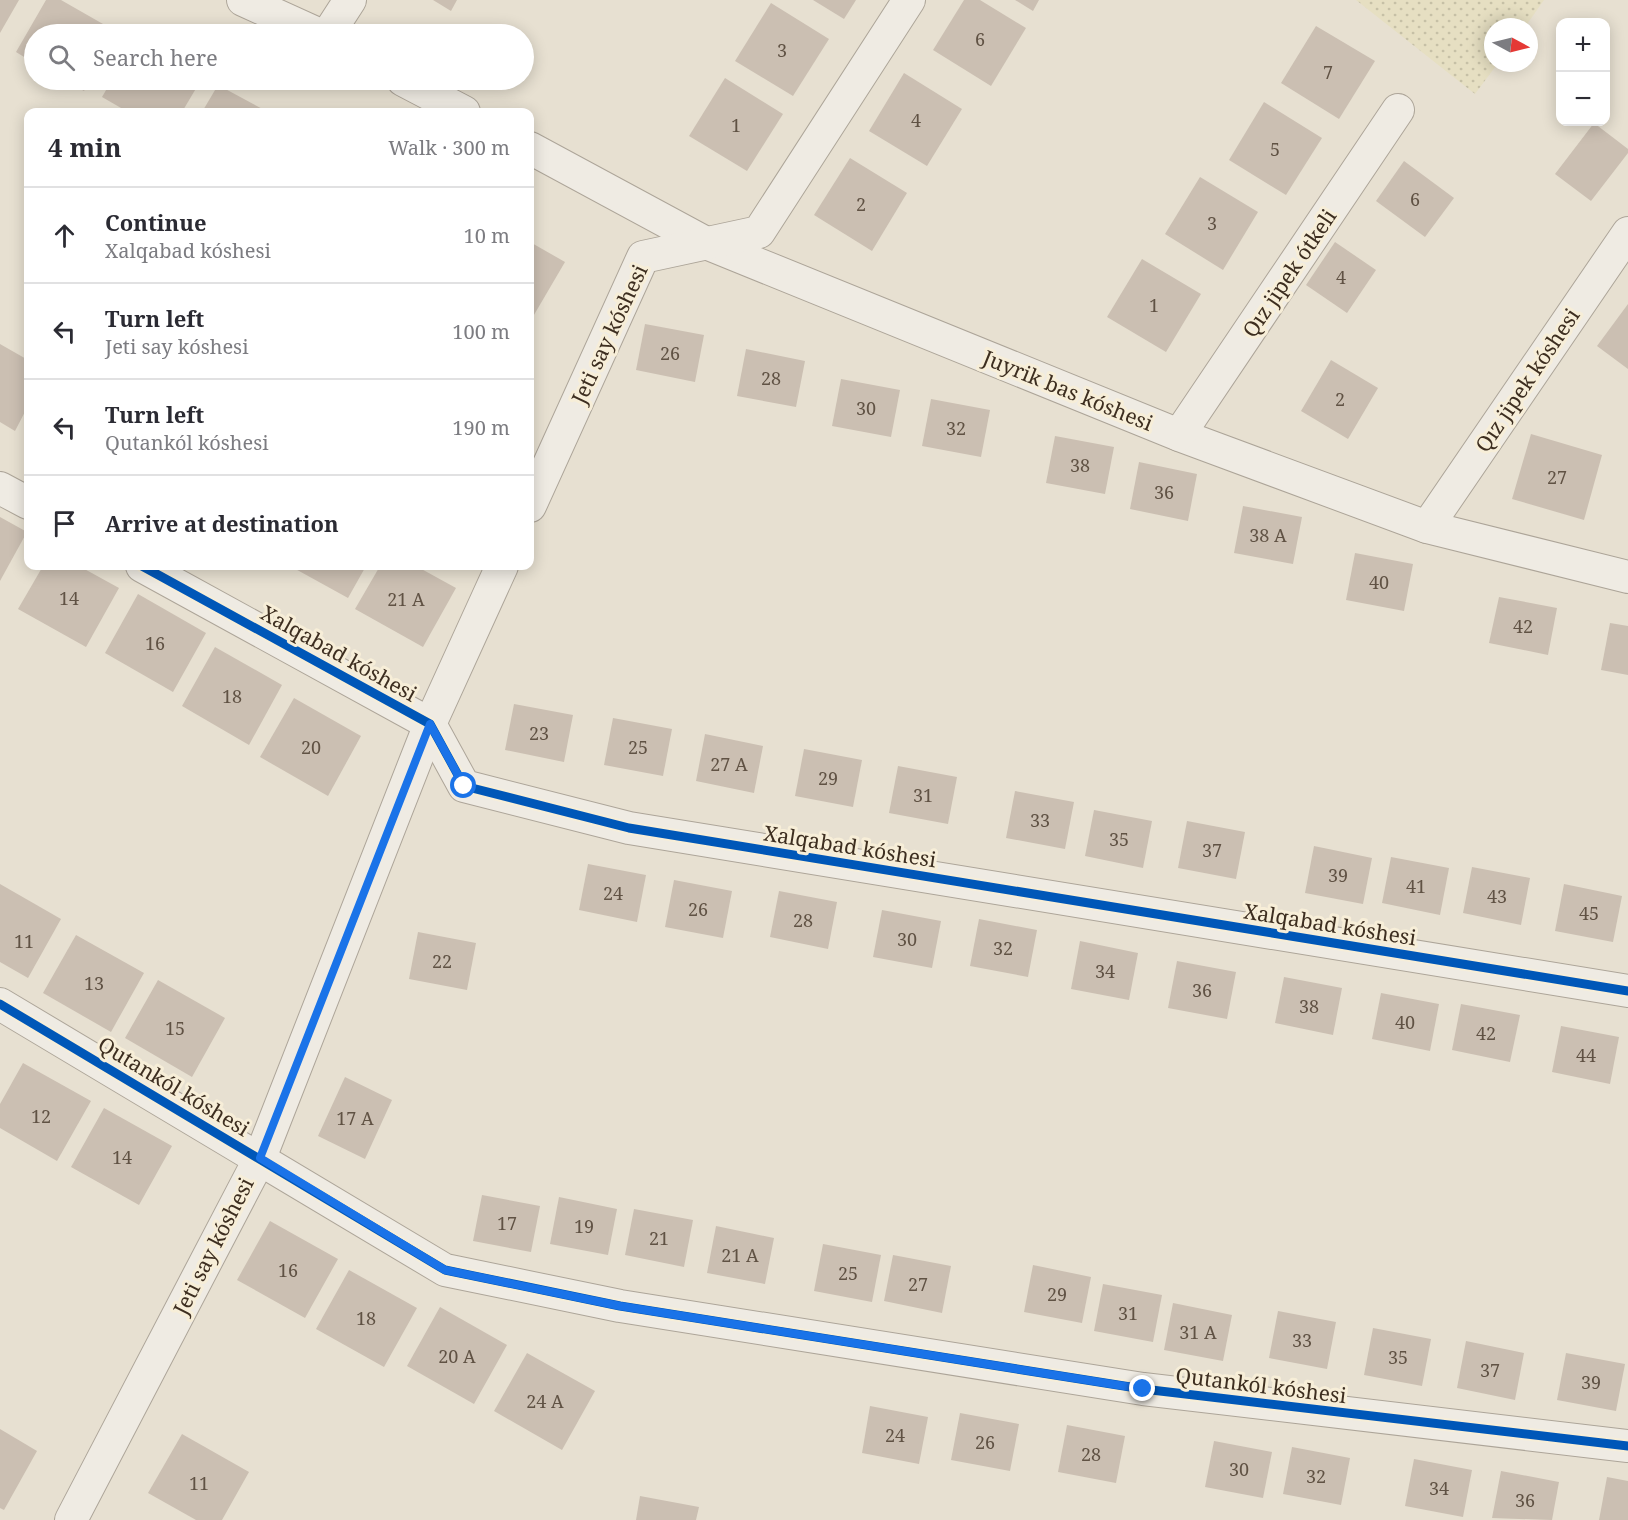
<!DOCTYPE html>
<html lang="en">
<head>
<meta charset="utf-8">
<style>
  :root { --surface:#fff; --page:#f7f7f7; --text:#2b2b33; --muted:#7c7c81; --line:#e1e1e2 }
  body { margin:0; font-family:"Noto Serif",serif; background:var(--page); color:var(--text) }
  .controls { position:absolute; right:18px; top:18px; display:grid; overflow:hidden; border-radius:12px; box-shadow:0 3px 15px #0003 }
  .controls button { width:54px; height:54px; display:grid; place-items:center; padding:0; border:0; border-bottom:2px solid var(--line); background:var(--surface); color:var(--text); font:30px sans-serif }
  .compass { position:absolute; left:1484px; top:18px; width:54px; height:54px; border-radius:50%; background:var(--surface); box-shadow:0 3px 15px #0003; rotate:97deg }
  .stop { position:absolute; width:18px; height:18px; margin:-14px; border:4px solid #1a73e8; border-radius:50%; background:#fff }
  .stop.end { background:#1a73e8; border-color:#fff; box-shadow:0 2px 6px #0008 }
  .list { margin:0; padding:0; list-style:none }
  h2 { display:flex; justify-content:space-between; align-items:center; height:78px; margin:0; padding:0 24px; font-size:26px }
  h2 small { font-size:20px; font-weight:400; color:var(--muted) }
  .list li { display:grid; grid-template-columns:39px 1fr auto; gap:18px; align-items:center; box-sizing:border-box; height:96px; padding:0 24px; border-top:2px solid var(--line) }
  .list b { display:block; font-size:22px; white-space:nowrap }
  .list p { margin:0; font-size:20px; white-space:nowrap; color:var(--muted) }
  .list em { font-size:20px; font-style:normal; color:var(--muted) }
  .icon { flex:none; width:33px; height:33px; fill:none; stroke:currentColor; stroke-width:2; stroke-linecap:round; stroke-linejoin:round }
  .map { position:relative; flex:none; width:1628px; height:1520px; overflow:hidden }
  .search { position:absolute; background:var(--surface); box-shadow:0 3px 15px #0003; left:24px; top:24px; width:510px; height:66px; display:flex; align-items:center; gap:15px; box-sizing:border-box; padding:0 21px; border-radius:33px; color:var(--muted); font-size:22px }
  .panel { position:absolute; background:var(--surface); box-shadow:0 3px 15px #0003; left:24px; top:108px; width:510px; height:462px; border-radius:12px }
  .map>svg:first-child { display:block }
  .farmland { fill:url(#farmland-dots) }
  .building { fill:#cbbfb2 }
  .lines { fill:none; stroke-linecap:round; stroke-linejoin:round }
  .minor-casing { stroke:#ada599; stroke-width:34 }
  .minor { stroke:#efebe3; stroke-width:32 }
  .cycleway-casing { stroke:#f7eed8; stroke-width:13 }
  .cycleway { stroke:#0057b8; stroke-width:9 }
  .route { stroke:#1a73e8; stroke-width:8 }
  .labels { text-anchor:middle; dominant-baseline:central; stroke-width:6; stroke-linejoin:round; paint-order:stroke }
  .number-label { font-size:18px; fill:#605244 }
  .street-label { font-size:21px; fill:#3d2e20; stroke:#f7eed8 }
</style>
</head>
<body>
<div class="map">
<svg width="1628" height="1520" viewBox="0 0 1628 1520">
  <defs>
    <pattern id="farmland-dots" width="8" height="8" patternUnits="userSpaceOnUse" patternTransform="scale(1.5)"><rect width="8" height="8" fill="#e6dfc2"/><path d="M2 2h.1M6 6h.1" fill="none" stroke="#c6c0a6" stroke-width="1.8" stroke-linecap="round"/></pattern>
  </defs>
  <rect width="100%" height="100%" fill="#e7e0d1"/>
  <polygon class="farmland" points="1356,0 1544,0 1525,27 1493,27 1493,63 1498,63 1475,94"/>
  <g class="building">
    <polygon points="0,0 19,0 0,33"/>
    <polygon points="46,0 61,0 117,32 115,34 34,34 34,63 16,52"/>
    <polygon points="433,0 457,0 451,11"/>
    <polygon points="813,0 856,0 844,19"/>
    <polygon points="964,0 980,0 1026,28 991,86 933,50"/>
    <polygon points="1015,0 1039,0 1033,11"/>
    <polygon points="771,3 829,39 793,96 735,61"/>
    <polygon points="1316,26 1375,61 1339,119 1281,83"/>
    <polygon points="904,73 962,109 927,166 869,131"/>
    <polygon points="725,78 783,114 747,171 689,136"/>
    <polygon points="64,80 90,80 84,91"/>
    <polygon points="112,80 201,80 182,112 128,112 102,97"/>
    <polygon points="218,85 268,112 202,112"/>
    <polygon points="1264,102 1322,138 1286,195 1229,160"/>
    <polygon points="1594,123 1628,149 1628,153 1591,201 1555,174"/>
    <polygon points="850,158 907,193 872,251 814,215"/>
    <polygon points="1404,161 1454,198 1425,237 1376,201"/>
    <polygon points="1200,177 1258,212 1223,270 1165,234"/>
    <polygon points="530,242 565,262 531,320 530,319"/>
    <polygon points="1335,242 1376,270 1347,313 1306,285"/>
    <polygon points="1142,259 1201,294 1166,352 1107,317"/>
    <polygon points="1628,304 1628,369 1597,346"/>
    <polygon points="645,324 704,335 695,382 636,370"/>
    <polygon points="0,344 28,360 28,406 15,431 0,422"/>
    <polygon points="746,349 805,361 796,407 737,396"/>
    <polygon points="1331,360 1378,388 1348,439 1301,411"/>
    <polygon points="841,379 900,390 891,437 832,426"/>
    <polygon points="931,399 990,410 981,457 922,446"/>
    <polygon points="1531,434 1602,455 1584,520 1512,499"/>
    <polygon points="1055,436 1114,447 1105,494 1046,483"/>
    <polygon points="1139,462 1197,474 1188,521 1130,509"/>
    <polygon points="1243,506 1302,517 1293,564 1234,553"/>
    <polygon points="0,517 27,532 0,581"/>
    <polygon points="1355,553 1413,564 1404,611 1346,600"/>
    <polygon points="43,566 79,566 119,588 86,647 18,609"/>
    <polygon points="290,566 366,566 348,598"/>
    <polygon points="380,566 416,566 456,588 423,647 355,609"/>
    <polygon points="138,594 206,633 173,692 105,653"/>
    <polygon points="1499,597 1557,608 1548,655 1489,643"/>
    <polygon points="1610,623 1628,626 1628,675 1601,670"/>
    <polygon points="215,647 282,685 249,745 182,706"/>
    <polygon points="294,698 361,736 328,796 260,757"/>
    <polygon points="514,704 573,715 564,762 505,750"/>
    <polygon points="613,718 672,729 663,776 604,765"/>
    <polygon points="705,734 763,746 754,793 696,781"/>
    <polygon points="804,749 862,760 853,807 795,796"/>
    <polygon points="898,766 957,777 948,824 889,813"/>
    <polygon points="1015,791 1074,802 1065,849 1006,838"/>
    <polygon points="1094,810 1152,821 1143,868 1085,856"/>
    <polygon points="1187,821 1245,832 1236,879 1178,868"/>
    <polygon points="1314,846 1372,858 1363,904 1305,893"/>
    <polygon points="1391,857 1449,868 1440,915 1382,903"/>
    <polygon points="588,864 646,875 637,922 579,910"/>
    <polygon points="1472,867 1530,878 1521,925 1463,913"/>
    <polygon points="674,880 732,891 723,938 665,927"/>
    <polygon points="0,884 61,919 28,978 0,962"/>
    <polygon points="1564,884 1622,896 1613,942 1555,931"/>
    <polygon points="779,891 837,902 828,949 770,937"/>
    <polygon points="882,910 941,921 932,968 873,957"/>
    <polygon points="979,919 1037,930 1028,977 970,966"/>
    <polygon points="418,932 476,943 467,990 409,979"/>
    <polygon points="76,935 144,973 111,1032 43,993"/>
    <polygon points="1080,941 1138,953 1129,1000 1071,989"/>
    <polygon points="1177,961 1236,972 1227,1019 1168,1008"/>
    <polygon points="1284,977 1342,988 1333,1035 1275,1023"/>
    <polygon points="158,980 225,1018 192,1077 125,1038"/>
    <polygon points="1381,993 1439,1004 1430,1051 1372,1039"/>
    <polygon points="1461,1004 1520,1015 1510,1062 1452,1050"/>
    <polygon points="1561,1026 1619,1037 1610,1084 1552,1072"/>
    <polygon points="23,1063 91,1101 57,1161 0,1128 0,1104"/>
    <polygon points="345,1077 392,1100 365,1159 318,1136"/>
    <polygon points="104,1108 172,1146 139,1205 71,1167"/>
    <polygon points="482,1195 540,1206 531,1252 473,1241"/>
    <polygon points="559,1197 617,1209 608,1255 550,1244"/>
    <polygon points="634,1209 693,1220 684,1267 625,1255"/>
    <polygon points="270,1221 338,1259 305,1318 237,1280"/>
    <polygon points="716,1226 774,1238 765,1284 707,1273"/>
    <polygon points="823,1244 881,1255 872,1302 814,1291"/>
    <polygon points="893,1255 951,1266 942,1313 884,1301"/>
    <polygon points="1033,1265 1091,1277 1082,1323 1024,1312"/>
    <polygon points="349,1270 417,1308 384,1367 316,1329"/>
    <polygon points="1103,1284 1162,1295 1153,1342 1094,1331"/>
    <polygon points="1173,1303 1232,1315 1223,1361 1164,1350"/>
    <polygon points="440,1307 507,1345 474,1404 407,1366"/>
    <polygon points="1278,1311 1336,1322 1327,1369 1269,1358"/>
    <polygon points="1373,1328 1431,1339 1422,1386 1364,1375"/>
    <polygon points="1466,1341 1524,1353 1515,1400 1457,1388"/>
    <polygon points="527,1353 595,1391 562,1450 494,1411"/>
    <polygon points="1566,1353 1625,1364 1616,1411 1557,1400"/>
    <polygon points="870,1406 928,1417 919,1464 862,1453"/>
    <polygon points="960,1413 1019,1424 1010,1471 951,1460"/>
    <polygon points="1067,1425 1125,1436 1116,1483 1058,1472"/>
    <polygon points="0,1429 37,1451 4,1510 0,1508"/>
    <polygon points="182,1434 249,1472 222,1520 196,1520 148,1493"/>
    <polygon points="1214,1441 1272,1452 1263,1498 1205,1487"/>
    <polygon points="1292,1447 1350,1458 1341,1505 1283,1494"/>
    <polygon points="1414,1459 1472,1470 1463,1517 1405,1506"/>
    <polygon points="1501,1471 1559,1482 1552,1520 1492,1518"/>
    <polygon points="1607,1477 1628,1481 1628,1520 1599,1520"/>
    <polygon points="640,1496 699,1507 696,1520 636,1520"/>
  </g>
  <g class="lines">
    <defs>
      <g id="minor">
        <polyline points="243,0 318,34"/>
        <polyline points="328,34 350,0"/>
        <polyline points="403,80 464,112"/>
        <polyline points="530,148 706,243 1179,435 1427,527 1628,577"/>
        <polyline points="1179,435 1398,110"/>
        <polyline points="0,488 28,503"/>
        <polyline points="530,506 643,257 759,232 909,0"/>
        <polyline points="1427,527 1628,233"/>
        <polyline points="142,566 430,724 464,786 629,828 1628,991"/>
        <polyline points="0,1004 445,1270 620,1306 1143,1389 1628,1446"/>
        <polyline points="71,1520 260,1158 430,724 502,566"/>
      </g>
    </defs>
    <use href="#minor" class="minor-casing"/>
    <use href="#minor" class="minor"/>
    <defs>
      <g id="cycleway">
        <polyline points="142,566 430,724 464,786 629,828 1628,991"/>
        <polyline points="0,1004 445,1270 620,1306 1143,1389 1628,1446"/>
      </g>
    </defs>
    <use href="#cycleway" class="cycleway-casing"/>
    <use href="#cycleway" class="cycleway"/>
  </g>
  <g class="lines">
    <polyline class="route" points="464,786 430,724 260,1158 445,1270 620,1306 1143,1389"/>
  </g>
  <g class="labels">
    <g class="number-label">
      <text x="980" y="39">6</text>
      <text x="782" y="50">3</text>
      <text x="1328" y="72">7</text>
      <text x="916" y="120">4</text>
      <text x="736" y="125">1</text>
      <text x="1275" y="149">5</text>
      <text x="1415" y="199">6</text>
      <text x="861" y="204">2</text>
      <text x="1212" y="223">3</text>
      <text x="1341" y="277">4</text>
      <text x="1154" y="305">1</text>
      <text x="670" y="353">26</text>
      <text x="771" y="378">28</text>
      <text x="1340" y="399">2</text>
      <text x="866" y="408">30</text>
      <text x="956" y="428">32</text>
      <text x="1080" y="465">38</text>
      <text x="1557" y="477">27</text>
      <text x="1164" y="492">36</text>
      <text x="1268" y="535">38 А</text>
      <text x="1379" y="582">40</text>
      <text x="69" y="598">14</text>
      <text x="406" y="599">21 А</text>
      <text x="1523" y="626">42</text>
      <text x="155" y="643">16</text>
      <text x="232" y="696">18</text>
      <text x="539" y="733">23</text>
      <text x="311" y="747">20</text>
      <text x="638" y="747">25</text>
      <text x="729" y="764">27 А</text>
      <text x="828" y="778">29</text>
      <text x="923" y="795">31</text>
      <text x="1040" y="820">33</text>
      <text x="1119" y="839">35</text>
      <text x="1212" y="850">37</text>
      <text x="1338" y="875">39</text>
      <text x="1416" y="886">41</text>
      <text x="613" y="893">24</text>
      <text x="1497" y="896">43</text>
      <text x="698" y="909">26</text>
      <text x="1589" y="913">45</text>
      <text x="803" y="920">28</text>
      <text x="907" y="939">30</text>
      <text x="24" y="941">11</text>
      <text x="1003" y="948">32</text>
      <text x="442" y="961">22</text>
      <text x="1105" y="971">34</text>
      <text x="94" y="983">13</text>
      <text x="1202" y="990">36</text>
      <text x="1309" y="1006">38</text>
      <text x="1405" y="1022">40</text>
      <text x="175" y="1028">15</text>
      <text x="1486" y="1033">42</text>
      <text x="1586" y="1055">44</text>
      <text x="41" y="1116">12</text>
      <text x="355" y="1118">17 А</text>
      <text x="122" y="1157">14</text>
      <text x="507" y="1223">17</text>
      <text x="584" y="1226">19</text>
      <text x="659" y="1238">21</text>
      <text x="740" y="1255">21 А</text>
      <text x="288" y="1270">16</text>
      <text x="848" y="1273">25</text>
      <text x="918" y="1284">27</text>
      <text x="1057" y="1294">29</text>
      <text x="1128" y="1313">31</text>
      <text x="366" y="1318">18</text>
      <text x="1198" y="1332">31 А</text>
      <text x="1302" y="1340">33</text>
      <text x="457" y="1356">20 А</text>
      <text x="1398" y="1357">35</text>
      <text x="1490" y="1370">37</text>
      <text x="1591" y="1382">39</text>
      <text x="545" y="1401">24 А</text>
      <text x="895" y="1435">24</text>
      <text x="985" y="1442">26</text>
      <text x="1091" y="1454">28</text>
      <text x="1239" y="1469">30</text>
      <text x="1316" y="1476">32</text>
      <text x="199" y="1483">11</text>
      <text x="1439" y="1488">34</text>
      <text x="1525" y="1500">36</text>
    </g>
    <g class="street-label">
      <text transform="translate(1289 273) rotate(-56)">Qız jipek ótkeli</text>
      <text transform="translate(609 334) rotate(-65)">Jeti say kóshesi</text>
      <text transform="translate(1527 380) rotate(-56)">Qız jipek kóshesi</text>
      <text transform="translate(1068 390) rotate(22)">Juyrik bas kóshesi</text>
      <text transform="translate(339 653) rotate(29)">Xalqabad kóshesi</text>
      <text transform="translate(850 846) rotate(9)">Xalqabad kóshesi</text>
      <text transform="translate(1330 924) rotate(9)">Xalqabad kóshesi</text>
      <text transform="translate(174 1086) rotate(31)">Qutankól kóshesi</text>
      <text transform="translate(213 1246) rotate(-63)">Jeti say kóshesi</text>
      <text transform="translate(1261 1385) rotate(7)">Qutankól kóshesi</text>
    </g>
  </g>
</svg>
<div class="controls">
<button>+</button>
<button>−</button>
</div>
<svg class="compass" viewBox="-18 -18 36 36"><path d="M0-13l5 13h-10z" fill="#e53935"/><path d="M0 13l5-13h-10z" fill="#7c7c81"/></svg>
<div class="stop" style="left:464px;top:786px"></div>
<div class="stop end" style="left:1143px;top:1389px"></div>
<div class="search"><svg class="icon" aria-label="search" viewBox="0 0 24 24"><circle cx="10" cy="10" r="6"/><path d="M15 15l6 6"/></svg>Search here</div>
<section class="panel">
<h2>4 min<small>Walk · 300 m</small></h2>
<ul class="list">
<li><svg class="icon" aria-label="ahead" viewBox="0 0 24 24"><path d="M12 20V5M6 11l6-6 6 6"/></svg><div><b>Continue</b><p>Xalqabad kóshesi</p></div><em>10 m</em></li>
<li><svg class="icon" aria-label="left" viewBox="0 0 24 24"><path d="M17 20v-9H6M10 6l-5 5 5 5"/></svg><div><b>Turn left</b><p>Jeti say kóshesi</p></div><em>100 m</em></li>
<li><svg class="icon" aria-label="left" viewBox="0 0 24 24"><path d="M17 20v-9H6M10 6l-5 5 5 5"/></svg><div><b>Turn left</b><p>Qutankól kóshesi</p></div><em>190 m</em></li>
<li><svg class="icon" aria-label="arrive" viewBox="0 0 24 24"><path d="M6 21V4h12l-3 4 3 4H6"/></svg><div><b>Arrive at destination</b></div></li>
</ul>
</section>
</div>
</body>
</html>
